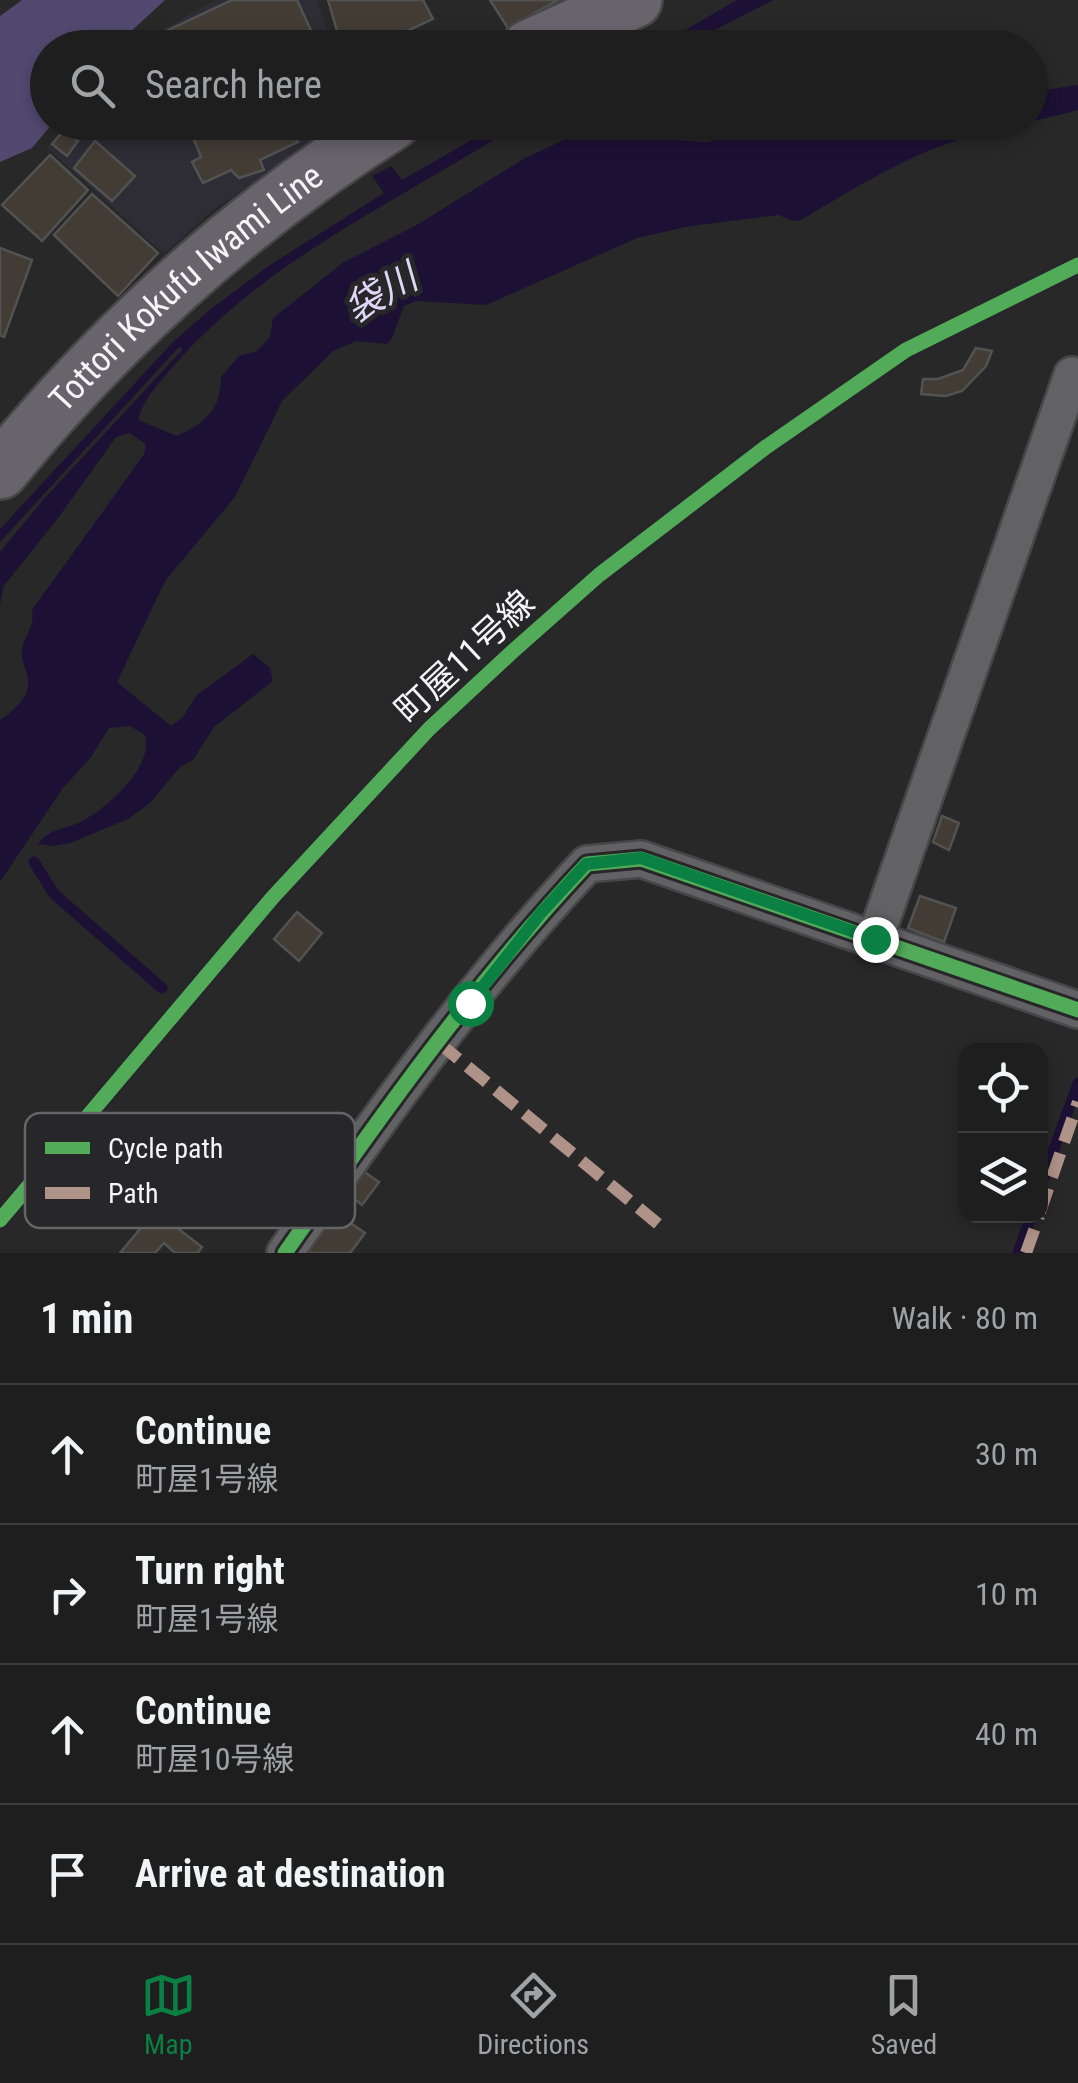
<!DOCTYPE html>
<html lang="en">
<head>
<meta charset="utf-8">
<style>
  :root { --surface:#1e1e1f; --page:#2b2b2c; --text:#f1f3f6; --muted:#a1a2a4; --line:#3c3c3d; --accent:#0b8043 }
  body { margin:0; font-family:"Roboto Condensed","Noto Sans JP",sans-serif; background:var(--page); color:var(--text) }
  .controls { position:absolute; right:30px; bottom:30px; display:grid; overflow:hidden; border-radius:20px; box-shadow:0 5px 15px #0003 }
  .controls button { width:90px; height:90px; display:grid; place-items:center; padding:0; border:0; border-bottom:2px solid var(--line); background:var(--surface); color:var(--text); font:50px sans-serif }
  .stop { position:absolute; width:30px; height:30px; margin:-22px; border:8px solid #0b8043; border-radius:50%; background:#fff }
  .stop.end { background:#0b8043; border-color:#fff; box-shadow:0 2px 10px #0008 }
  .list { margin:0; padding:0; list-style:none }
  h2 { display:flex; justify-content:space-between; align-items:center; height:130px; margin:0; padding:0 40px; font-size:42px }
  h2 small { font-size:32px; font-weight:400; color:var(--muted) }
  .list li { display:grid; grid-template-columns:65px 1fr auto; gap:30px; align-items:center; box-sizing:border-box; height:140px; padding:0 40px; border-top:2px solid var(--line) }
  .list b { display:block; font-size:38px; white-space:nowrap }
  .list p { margin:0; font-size:32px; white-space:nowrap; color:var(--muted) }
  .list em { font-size:32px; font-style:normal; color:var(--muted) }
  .icon { flex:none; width:55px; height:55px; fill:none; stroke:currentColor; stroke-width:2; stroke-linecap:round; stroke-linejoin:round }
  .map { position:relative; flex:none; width:1078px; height:1253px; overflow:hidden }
  .search { position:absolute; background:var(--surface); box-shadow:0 5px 15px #0003; left:30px; right:30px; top:30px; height:110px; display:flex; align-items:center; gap:25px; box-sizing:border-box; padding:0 35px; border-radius:55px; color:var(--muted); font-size:38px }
  .sheet { height:690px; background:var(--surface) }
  nav { display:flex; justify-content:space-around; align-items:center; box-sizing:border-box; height:140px; border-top:2px solid var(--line); background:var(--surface); font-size:28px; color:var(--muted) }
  nav a { display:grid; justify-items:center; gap:5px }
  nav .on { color:var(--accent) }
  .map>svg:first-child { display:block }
  .built { fill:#2e2c34 }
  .forest { fill:#524970 }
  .water { fill:#1d1035 }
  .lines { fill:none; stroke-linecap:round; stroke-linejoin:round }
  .stream { stroke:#1d1035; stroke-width:11 }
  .building { fill:#423c35; stroke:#525252; stroke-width:2.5 }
  .street-casing { stroke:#474648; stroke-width:40 }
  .primary-casing { stroke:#474648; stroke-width:60 }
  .path { stroke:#636364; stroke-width:6; stroke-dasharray:5 5; stroke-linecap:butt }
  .street { stroke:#626163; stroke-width:35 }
  .primary { stroke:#67646c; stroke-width:55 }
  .quiet { stroke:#af9288; stroke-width:12; stroke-dasharray:25 12; stroke-linecap:butt }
  .cycleway-casing { stroke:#27272a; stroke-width:21 }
  .cycleway { stroke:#51ab58; stroke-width:15 }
  .route { stroke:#0b8043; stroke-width:12 }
  .labels { text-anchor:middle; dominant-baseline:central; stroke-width:10; stroke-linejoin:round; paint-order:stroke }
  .street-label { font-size:35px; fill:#f5f4f6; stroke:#27272a }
  .water-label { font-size:38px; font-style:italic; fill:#ded8f6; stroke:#27272a }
  .key { fill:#27272a; stroke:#656467; stroke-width:2.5 }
  .key-label { font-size:28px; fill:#f5f4f6 }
</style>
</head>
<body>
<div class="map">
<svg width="1078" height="1253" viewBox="0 0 1078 1253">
  <rect width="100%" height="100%" fill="#282829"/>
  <g class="built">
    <polygon points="216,0 317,0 333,47 141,48 164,28"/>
    <polygon points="69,123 339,123 209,213 164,254 47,148"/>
  </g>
  <polygon class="forest" points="22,0 165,0 114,47 48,48 48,122 53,123 32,148 0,162 0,16"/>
  <g class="water">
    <polygon points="737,0 773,0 682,47 646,47 675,36"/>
    <path d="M1078 85V110C1033 122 985 130 941 146 898 161 841 196 801 220L792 221 779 215 690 226 637 238 486 305 416 301 404 306 392 338 387 344 356 341 333 351 282 401 235 497 165 581 117 682 171 726 182 718 197 695 253 654 270 668 273 681 214 727 193 760 180 767 150 803 128 819 70 843 54 846 38 844C49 829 62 830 78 823 105 811 155 766 145 735L130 726 109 728 91 757 63 788 0 882V720C13 711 29 699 28 681 28 670 20 661 22 649 25 633 35 628 32 610L127 478 144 454 146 444 129 433 116 437 58 518 3 587 0 605V552L43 500 183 349 179 347 0 542V529L174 341 212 308 270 265 384 193 372 176 391 166 402 180 501 123H520C400 201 266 258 171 369 157 385 143 400 138 420L177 436C205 423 221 410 221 377L239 356 257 351 270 337 273 318 344 262 415 226 525 158 601 123H640L648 131 672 140 705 142 819 123 1030 122 1031 92Z"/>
  </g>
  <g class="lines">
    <g class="stream">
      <polyline points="34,862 54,894 162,988"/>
      <polyline points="1040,1188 1078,1083"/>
      <polyline points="1018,1253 1031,1216"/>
    </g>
  </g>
  <g class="building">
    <polygon points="232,0 297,0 319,48 176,48 168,30"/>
    <polygon points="328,0 423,0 433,19 371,48 342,48"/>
    <polygon points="490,0 558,0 508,28"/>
    <polygon points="223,122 289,122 298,142 260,160 264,170 239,178 231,170 203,183 192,162 201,157 193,137"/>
    <polygon points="64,130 78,141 67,156 52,144"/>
    <polygon points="95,141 135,176 112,201 74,168"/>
    <polygon points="50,155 88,190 42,241 2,205"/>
    <polygon points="92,194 158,253 118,296 54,235"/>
    <polygon points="0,248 32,260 4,337 0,335"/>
    <polygon points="976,348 992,351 986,366 962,391 946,396 921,394 923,379 938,379 963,370"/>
    <polygon points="942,816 959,823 949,850 933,842"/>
    <polygon points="920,896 956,908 944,942 908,928"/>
    <polygon points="297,912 322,933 299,961 274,939"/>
    <polygon points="363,1171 379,1182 362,1205 347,1193"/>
    <polygon points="332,1210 365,1233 350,1253 301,1253"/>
    <polygon points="155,1211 202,1247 198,1253 175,1253 164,1243 155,1253 120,1253"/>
  </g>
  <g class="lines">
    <defs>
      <g id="street">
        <polyline points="875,939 1072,375"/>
        <path d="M285 1253C378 1119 475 983 587 864L641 859 1078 1010"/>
      </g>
      <g id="primary">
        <polyline points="529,48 634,0"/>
        <path id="s1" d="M0 471C112 334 242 217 392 122"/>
      </g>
    </defs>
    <use href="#street" class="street-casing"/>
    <use href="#primary" class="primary-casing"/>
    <polyline class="path" points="0,1220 273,897 429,729 512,652 599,575 766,447 906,350 1078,265"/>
    <use href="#street" class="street"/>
    <use href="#primary" class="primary"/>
    <g class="quiet">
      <polyline points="439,1043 658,1224"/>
      <polyline points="1040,1212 1078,1102"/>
      <polyline points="1026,1253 1039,1216"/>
    </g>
    <defs>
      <g id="cycleway">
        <polyline points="0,1220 273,897 429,729 512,652 599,575 766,447 906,350 1078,265"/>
        <path d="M285 1253C378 1119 475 983 587 864L641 859 1078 1010"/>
      </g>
    </defs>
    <use href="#cycleway" class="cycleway-casing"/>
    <use href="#cycleway" class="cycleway"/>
  </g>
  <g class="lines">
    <polyline class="route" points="470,1003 540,914 586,864 641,858 875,939"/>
  </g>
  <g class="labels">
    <g class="street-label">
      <text stroke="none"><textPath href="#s1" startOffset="262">Tottori Kokufu Iwami Line</textPath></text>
      <text transform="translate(465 657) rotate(-43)">町屋11号線</text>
    </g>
    <g class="water-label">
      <text transform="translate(381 293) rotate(-30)">袋川</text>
    </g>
  </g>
  <rect x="25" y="1113" width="330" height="115" rx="15" class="key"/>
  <rect x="45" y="1142" width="45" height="12" fill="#51ab58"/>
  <rect x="45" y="1187" width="45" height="12" fill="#af9288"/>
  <g class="key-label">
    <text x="108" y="1158">Cycle path</text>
    <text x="108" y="1203">Path</text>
  </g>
</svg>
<div class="controls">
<button><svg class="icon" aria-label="locate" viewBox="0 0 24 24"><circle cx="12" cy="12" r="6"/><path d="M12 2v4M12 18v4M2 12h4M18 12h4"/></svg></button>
<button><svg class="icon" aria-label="layers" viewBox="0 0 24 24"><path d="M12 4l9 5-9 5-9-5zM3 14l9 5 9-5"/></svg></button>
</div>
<div class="stop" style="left:470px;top:1003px"></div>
<div class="stop end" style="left:875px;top:939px"></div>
<div class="search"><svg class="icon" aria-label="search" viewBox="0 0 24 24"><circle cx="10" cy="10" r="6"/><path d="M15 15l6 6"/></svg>Search here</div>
</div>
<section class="sheet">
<h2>1 min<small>Walk · 80 m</small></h2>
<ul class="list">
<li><svg class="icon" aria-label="ahead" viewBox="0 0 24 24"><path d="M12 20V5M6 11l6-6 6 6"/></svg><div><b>Continue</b><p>町屋1号線</p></div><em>30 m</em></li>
<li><svg class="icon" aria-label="right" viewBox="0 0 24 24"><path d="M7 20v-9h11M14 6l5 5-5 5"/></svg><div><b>Turn right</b><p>町屋1号線</p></div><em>10 m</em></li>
<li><svg class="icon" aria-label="ahead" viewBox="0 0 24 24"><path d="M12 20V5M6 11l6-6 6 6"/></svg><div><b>Continue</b><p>町屋10号線</p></div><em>40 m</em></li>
<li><svg class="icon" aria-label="arrive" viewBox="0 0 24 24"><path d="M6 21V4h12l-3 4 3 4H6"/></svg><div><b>Arrive at destination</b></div></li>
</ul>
</section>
<nav>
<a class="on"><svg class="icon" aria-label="map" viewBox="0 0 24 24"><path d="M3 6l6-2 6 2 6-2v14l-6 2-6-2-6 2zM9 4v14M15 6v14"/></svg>Map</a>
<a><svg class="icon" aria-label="directions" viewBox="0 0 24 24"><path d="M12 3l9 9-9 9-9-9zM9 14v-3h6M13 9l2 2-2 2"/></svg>Directions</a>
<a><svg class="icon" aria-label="saved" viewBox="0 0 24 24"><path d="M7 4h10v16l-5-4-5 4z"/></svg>Saved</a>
</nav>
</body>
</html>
